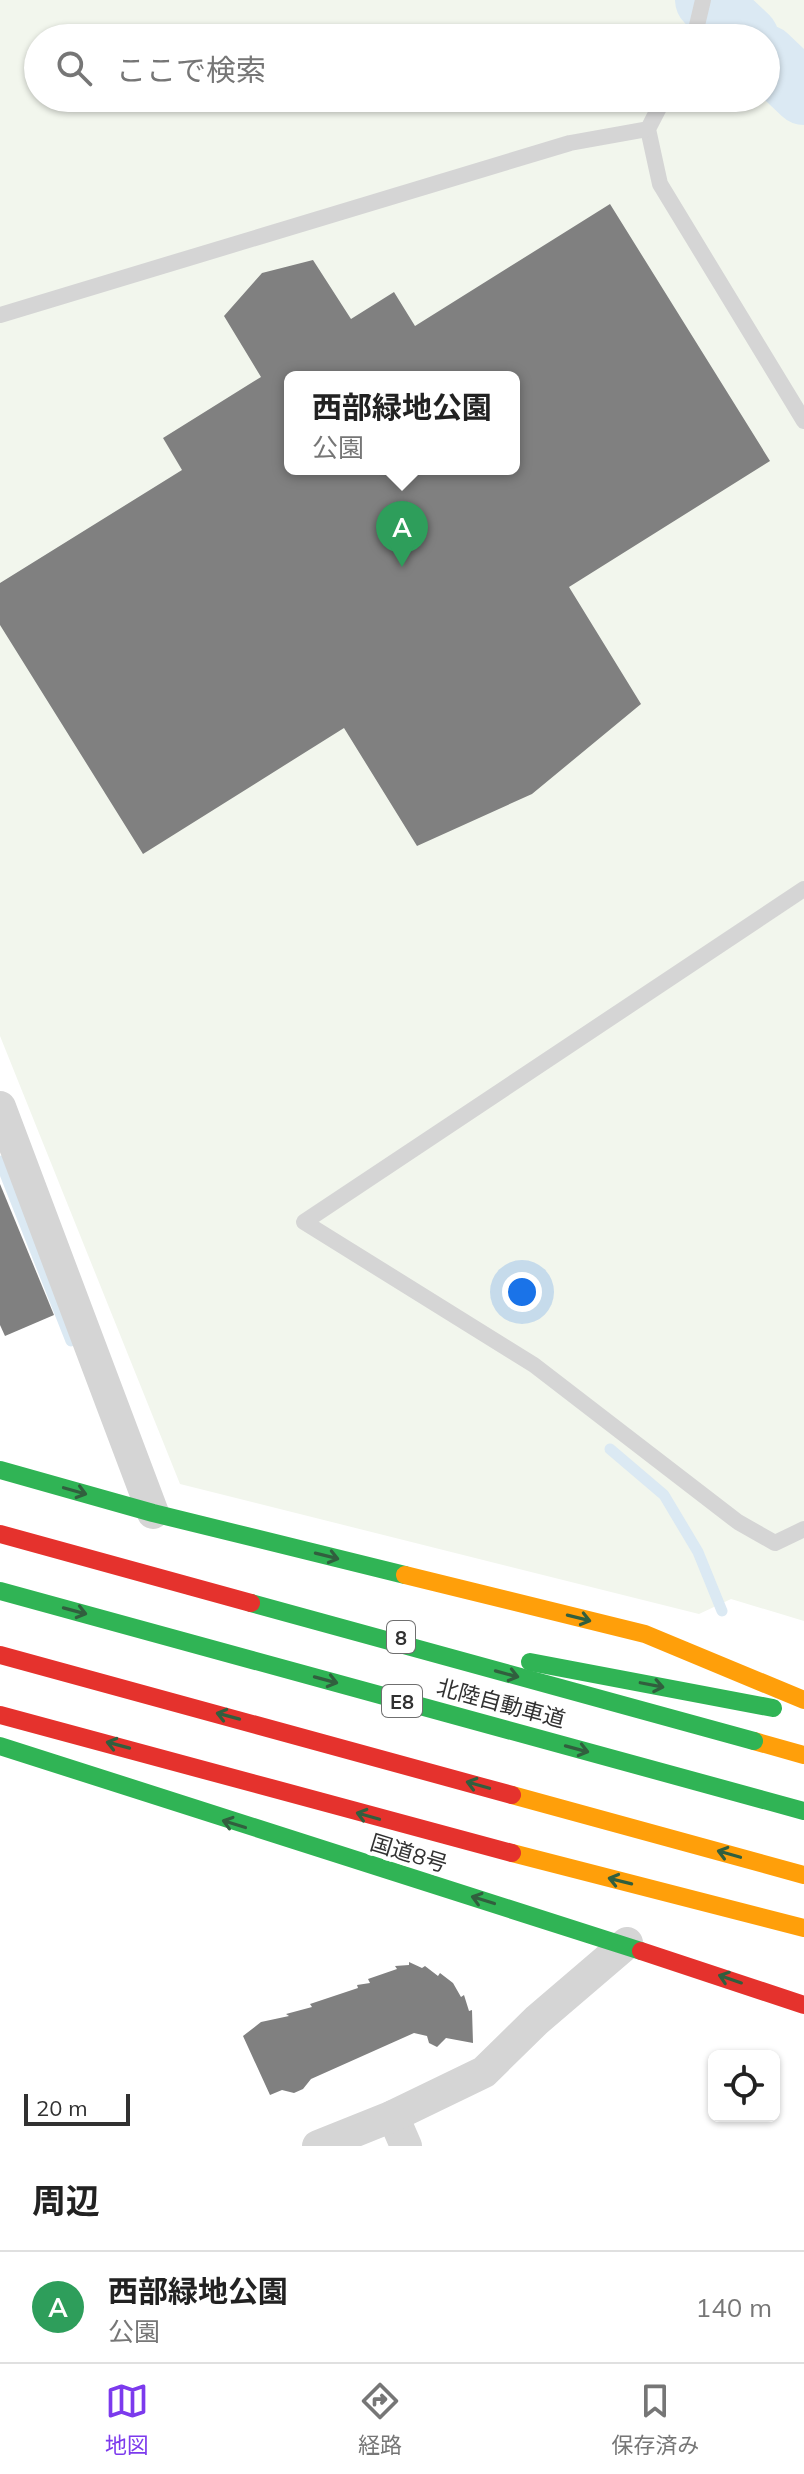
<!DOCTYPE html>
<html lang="ja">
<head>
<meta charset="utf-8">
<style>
  :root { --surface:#fff; --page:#f6f6f6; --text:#222; --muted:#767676; --line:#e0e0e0; --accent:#7c3aed }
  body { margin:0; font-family:Mulish,"Noto Sans JP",sans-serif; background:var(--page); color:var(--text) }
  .controls { position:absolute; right:24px; bottom:24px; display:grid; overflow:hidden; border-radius:12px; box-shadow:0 2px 6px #0004 }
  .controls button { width:72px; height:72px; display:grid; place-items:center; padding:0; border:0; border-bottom:2px solid var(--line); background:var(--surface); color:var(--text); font:40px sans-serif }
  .scale { position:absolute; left:24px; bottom:20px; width:106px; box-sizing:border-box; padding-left:8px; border:4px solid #313131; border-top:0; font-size:22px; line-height:28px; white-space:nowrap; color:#313131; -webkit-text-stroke:6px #fff; paint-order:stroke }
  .you { position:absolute; left:522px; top:1292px; width:28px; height:28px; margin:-20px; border:6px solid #fff; border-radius:50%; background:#1a73e8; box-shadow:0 0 0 12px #1a73e833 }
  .badge { display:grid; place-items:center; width:52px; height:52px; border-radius:50%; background:var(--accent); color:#fff; font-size:26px; font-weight:700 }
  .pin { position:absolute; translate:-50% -66px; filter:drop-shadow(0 2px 4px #0008) }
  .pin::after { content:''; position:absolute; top:42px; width:28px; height:24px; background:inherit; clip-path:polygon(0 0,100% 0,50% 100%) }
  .popup { position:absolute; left:284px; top:371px; width:236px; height:104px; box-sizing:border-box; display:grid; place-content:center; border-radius:12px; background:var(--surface); filter:drop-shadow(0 2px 6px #0005); font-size:26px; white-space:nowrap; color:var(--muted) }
  .popup b { font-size:30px; color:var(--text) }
  .popup::after { content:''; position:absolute; left:50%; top:100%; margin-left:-16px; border:16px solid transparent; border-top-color:var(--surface) }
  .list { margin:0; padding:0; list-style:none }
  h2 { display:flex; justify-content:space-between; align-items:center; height:104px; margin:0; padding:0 32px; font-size:34px }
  h2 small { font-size:26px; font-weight:400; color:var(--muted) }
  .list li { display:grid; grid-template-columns:52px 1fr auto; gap:24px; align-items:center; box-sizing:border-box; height:112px; padding:0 32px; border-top:2px solid var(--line) }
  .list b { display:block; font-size:30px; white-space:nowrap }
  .list p { margin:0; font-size:26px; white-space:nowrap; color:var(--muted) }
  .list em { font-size:26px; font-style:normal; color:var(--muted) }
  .icon { flex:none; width:44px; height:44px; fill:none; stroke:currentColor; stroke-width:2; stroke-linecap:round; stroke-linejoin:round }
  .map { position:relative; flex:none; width:804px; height:2146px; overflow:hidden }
  .search { position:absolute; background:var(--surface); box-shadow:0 2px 6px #0004; left:24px; right:24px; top:24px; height:88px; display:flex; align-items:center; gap:20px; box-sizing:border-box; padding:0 28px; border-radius:44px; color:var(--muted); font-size:30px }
  .sheet { height:216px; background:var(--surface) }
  nav { display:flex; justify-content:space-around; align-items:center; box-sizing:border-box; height:112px; border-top:2px solid var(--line); background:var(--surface); font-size:22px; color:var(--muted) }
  nav a { display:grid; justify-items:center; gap:4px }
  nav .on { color:var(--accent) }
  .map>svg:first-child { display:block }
  .green { fill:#f2f6ed; fill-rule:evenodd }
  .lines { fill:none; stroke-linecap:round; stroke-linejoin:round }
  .stream { stroke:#dbe9f3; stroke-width:11 }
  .river { stroke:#dbe9f3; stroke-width:64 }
  .building { fill:#808080; fill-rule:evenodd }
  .lane { stroke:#d5d5d5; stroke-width:16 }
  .street { stroke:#d5d5d5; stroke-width:32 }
  .fast { stroke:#30b455; stroke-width:18 }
  .slow { stroke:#ff9f0a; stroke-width:18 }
  .jam { stroke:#e5322d; stroke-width:18 }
  .fast-bridge { stroke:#30b455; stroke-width:18 }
  .jam-bridge { stroke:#e5322d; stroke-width:18 }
  .oneway { stroke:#315f3e }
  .labels { text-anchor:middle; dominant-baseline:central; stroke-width:8; stroke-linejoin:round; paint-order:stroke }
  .shield { fill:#fff; stroke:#6f6f6f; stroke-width:2 }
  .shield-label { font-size:20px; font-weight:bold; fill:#313131 }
  .street-label { font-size:22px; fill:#313131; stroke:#fff }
</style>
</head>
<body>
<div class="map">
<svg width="804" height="2146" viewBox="0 0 804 2146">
  <rect width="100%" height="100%" fill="#fff"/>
  <path class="green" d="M0 0H804V1621L731 1599 699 1614 180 1484 0 1036ZM38 38H766V98H38ZM290 377H514V469H290Z"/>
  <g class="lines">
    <g class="stream">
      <polyline points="0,1161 71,1341"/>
      <polyline points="610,1449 664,1495 698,1552 722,1611"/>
    </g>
    <g class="river">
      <polyline points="707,0 747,38"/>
      <polyline points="766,57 804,93"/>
    </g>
  </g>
  <g class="building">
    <path d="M610 204 770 461 569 587 641 704 532 794 417 846 344 728 143 854 0 625V583L182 470 163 438 261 377 224 316 262 273 313 260 351 319 394 292 415 326ZM290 377H514V469H290Z"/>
    <polygon points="0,1184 54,1315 5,1336 0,1325"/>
    <polygon points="409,1962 422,1968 425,1966 438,1976 440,1973 453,1983 461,1997 464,1995 469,2011 472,2010 473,2043 446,2038 437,2047 429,2043 427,2036 414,2033 311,2079 303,2089 294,2093 282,2090 270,2095 243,2036 261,2022 289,2016 286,2014 312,2007 310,2004 358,1988 357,1985 370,1983 368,1979 397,1969 395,1966 409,1965"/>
  </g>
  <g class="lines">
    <g class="lane">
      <polyline points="694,38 703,0"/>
      <polyline points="664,98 648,129 660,184 804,421"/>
      <polyline points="0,315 570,143 648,129"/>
      <polyline points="804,889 304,1222 534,1365 738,1522 775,1543 804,1529"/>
    </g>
    <g class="street">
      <polyline points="0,1107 153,1513"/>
      <polyline points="393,2116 406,2146"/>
      <polyline points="318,2146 393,2116 484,2072 537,2020 627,1943"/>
    </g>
    <g class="fast">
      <polyline points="0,1470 153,1513 405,1575"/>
      <polyline points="0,1591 804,1811"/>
      <polyline points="530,1662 773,1708"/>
      <polyline points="0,1746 641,1951"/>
    </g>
    <g class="slow">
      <polyline points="405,1575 645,1634 804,1700"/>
      <polyline points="754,1741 804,1755"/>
      <polyline points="512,1795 804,1875"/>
      <polyline points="512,1853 804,1928"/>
    </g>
    <g class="jam">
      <polyline points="0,1655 512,1795"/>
      <polyline points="0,1715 512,1853"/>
      <polyline points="641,1951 804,2005"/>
    </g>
    <polyline class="fast-bridge" points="251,1603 754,1741"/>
    <polyline class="jam-bridge" points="0,1534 251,1603"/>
  </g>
  <defs><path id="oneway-shaft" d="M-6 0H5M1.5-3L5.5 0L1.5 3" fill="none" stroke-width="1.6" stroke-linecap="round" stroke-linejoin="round" transform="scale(2)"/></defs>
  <g class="oneway">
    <use href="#oneway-shaft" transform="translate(75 1491) rotate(16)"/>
    <use href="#oneway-shaft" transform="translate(327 1556) rotate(14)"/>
    <use href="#oneway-shaft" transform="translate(75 1611) rotate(15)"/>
    <use href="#oneway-shaft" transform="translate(579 1618) rotate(14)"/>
    <use href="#oneway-shaft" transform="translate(507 1674) rotate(15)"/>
    <use href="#oneway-shaft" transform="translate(326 1680) rotate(15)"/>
    <use href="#oneway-shaft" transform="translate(652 1685) rotate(11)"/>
    <use href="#oneway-shaft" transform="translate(228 1716) rotate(-165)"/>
    <use href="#oneway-shaft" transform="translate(118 1745) rotate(-165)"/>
    <use href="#oneway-shaft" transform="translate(577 1749) rotate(15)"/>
    <use href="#oneway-shaft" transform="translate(478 1785) rotate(-164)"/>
    <use href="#oneway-shaft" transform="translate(368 1816) rotate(-164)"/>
    <use href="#oneway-shaft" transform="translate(234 1824) rotate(-163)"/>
    <use href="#oneway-shaft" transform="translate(729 1854) rotate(-164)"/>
    <use href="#oneway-shaft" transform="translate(620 1881) rotate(-166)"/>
    <use href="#oneway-shaft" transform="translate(483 1900) rotate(-163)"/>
    <use href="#oneway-shaft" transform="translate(730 1979) rotate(-161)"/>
  </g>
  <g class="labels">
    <g class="shield">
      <rect x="387" y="1621" width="28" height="32" rx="6"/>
      <rect x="382" y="1685" width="40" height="32" rx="6"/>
    </g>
    <g class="shield-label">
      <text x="401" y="1637">8</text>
      <text x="402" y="1701">E8</text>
    </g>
    <g class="street-label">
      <text transform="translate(501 1703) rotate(15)">北陸自動車道</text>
      <text transform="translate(409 1853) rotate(17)">国道8号</text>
    </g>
  </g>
</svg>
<div class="controls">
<button><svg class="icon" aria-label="locate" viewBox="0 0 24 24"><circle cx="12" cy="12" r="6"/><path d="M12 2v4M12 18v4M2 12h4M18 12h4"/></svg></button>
</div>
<div class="scale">20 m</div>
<div class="you"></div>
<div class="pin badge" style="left:402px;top:567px;background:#2e9e5b">A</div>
<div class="popup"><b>西部緑地公園</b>公園</div>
<div class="search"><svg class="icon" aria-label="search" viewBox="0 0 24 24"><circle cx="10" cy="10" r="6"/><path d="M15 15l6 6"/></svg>ここで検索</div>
</div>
<section class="sheet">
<h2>周辺<small></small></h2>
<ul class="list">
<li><span class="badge" style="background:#2e9e5b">A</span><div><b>西部緑地公園</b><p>公園</p></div><em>140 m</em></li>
</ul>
</section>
<nav>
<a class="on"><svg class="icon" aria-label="map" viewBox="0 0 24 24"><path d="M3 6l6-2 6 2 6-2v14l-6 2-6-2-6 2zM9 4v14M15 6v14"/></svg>地図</a>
<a><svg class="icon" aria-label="directions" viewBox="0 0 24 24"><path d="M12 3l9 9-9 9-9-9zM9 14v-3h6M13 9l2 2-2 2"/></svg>経路</a>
<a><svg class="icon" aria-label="saved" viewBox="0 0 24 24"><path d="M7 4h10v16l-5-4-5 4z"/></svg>保存済み</a>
</nav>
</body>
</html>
